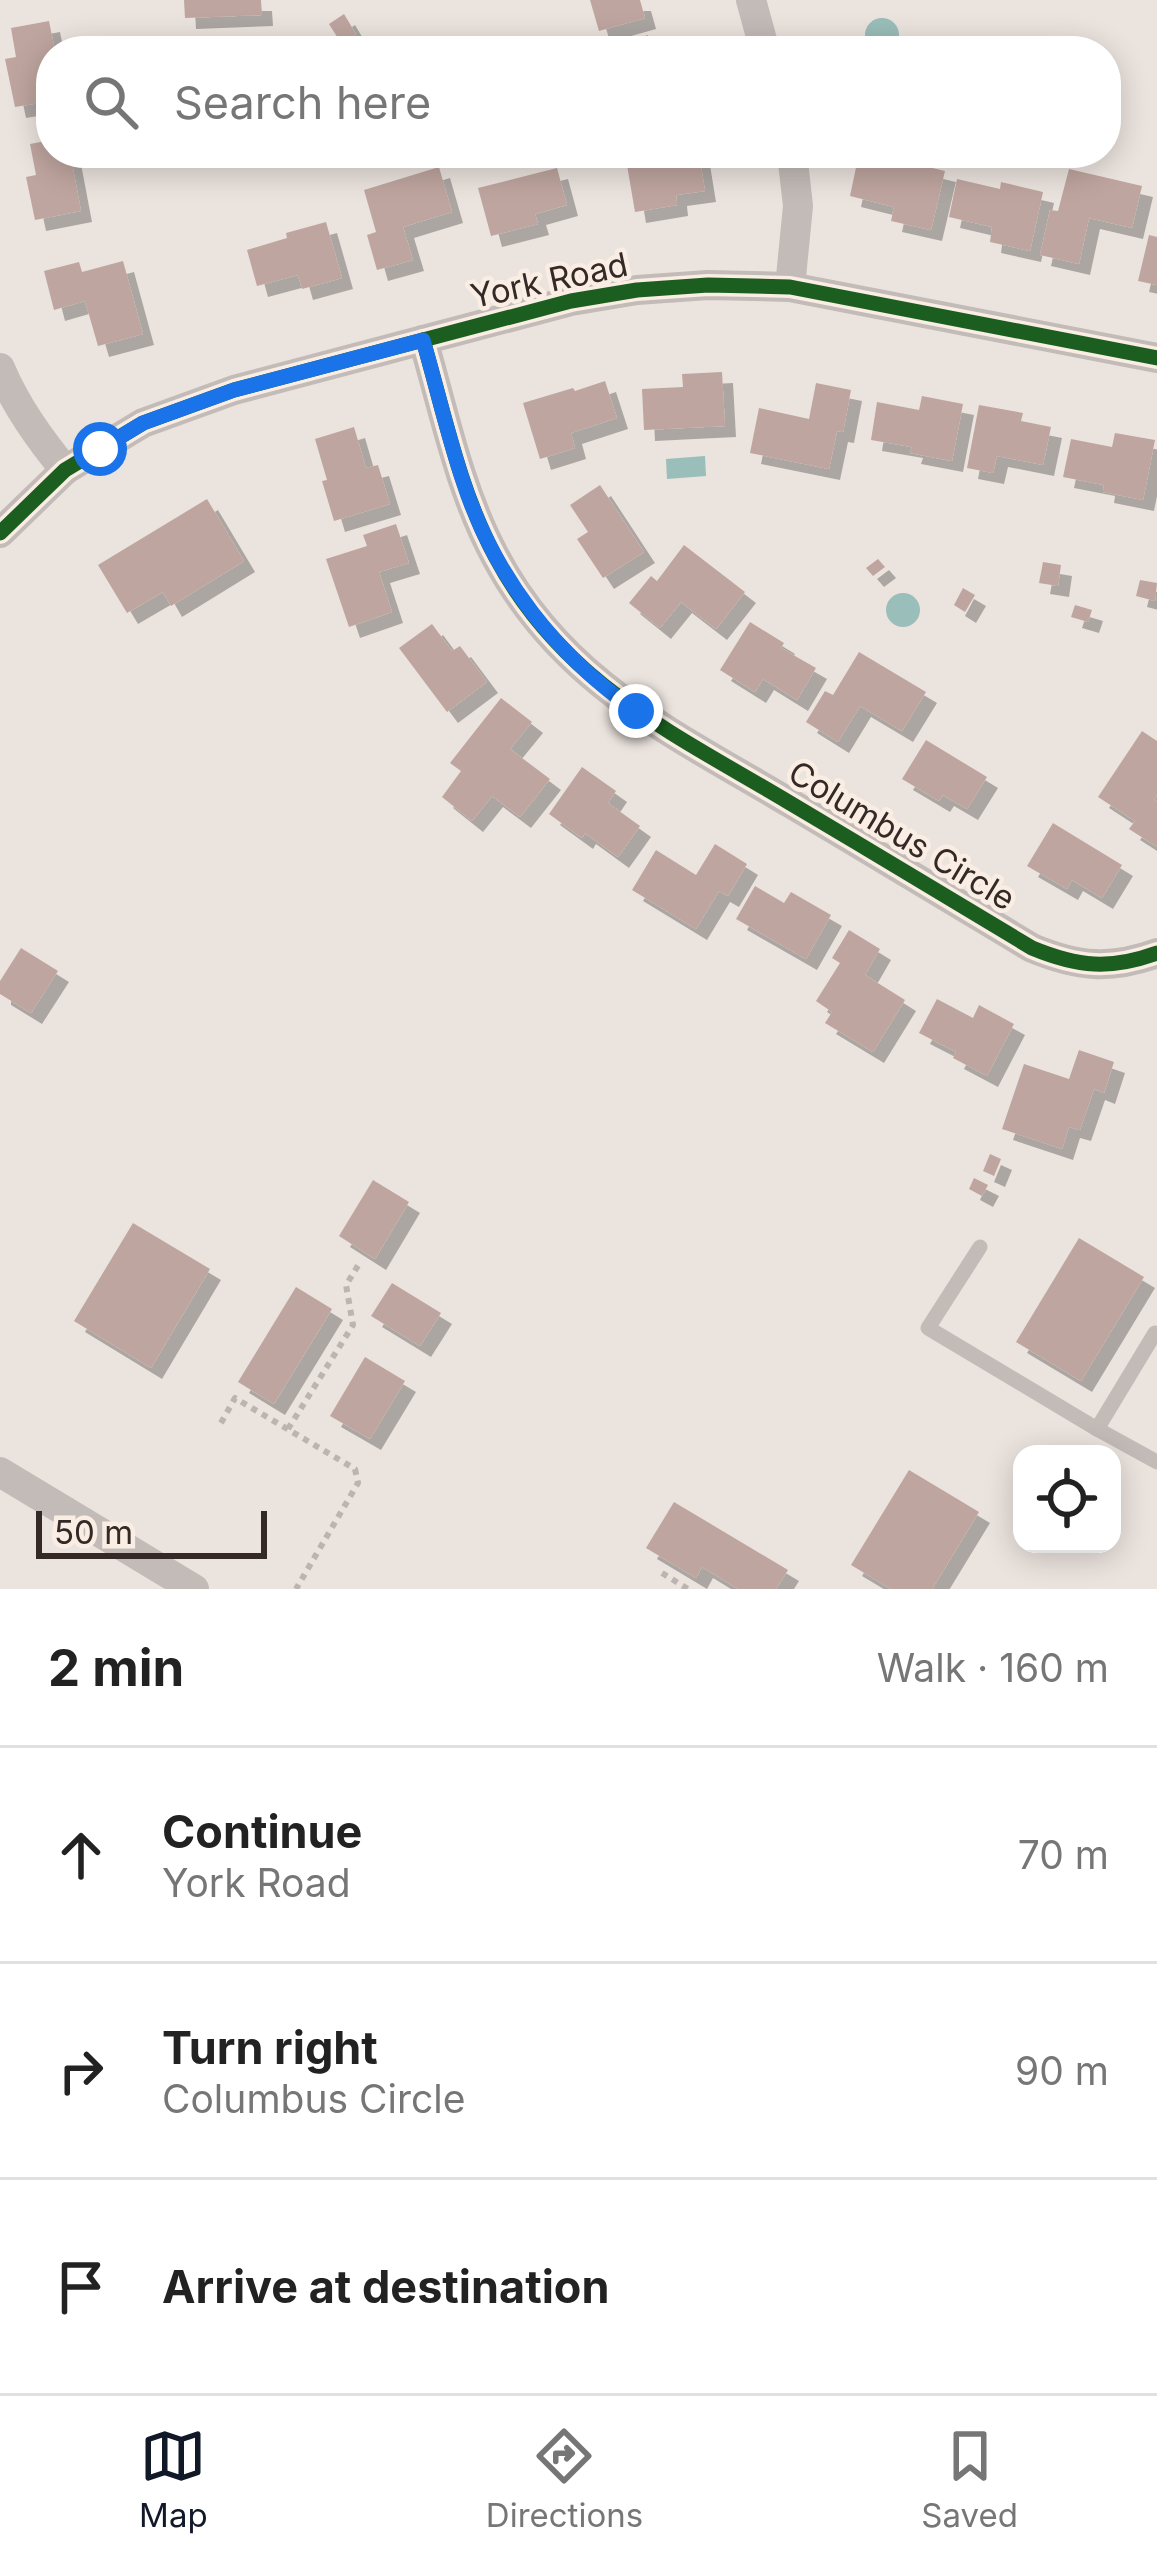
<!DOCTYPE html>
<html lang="en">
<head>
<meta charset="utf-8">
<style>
  :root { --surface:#fff; --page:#f6f6f6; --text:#222; --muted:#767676; --line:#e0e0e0; --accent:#111827 }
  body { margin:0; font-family:Inter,sans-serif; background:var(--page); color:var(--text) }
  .controls { position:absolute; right:36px; bottom:36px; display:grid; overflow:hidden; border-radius:24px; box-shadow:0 6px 30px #0003 }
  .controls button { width:108px; height:108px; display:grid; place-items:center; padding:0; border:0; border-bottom:3px solid var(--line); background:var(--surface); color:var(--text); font:60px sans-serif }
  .scale { position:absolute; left:36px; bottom:30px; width:231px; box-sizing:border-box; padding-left:12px; border:6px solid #342926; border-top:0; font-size:33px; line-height:42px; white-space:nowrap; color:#342926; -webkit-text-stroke:9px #f9ede4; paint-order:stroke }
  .stop { position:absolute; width:36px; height:36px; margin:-27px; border:9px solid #1a73e8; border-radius:50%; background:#fff }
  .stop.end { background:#1a73e8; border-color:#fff; box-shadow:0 3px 12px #0008 }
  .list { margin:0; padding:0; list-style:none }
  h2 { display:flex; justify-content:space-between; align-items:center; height:156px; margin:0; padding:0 48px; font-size:51px }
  h2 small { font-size:39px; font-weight:400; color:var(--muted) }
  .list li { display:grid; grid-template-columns:78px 1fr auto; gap:36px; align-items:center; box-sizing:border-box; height:216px; padding:0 48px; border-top:3px solid var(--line) }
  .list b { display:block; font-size:45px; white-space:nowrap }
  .list p { margin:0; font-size:39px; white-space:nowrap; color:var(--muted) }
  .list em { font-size:39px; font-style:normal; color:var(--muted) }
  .icon { flex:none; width:66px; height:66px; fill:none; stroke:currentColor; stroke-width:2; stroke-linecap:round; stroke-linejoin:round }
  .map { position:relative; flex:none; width:1157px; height:1589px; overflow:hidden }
  .search { position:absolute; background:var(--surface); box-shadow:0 6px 30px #0003; left:36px; right:36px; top:36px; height:132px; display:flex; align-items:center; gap:30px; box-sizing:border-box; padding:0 42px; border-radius:48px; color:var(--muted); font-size:45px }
  .sheet { height:804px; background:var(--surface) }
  nav { display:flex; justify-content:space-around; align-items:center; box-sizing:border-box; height:168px; border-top:3px solid var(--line); background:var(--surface); font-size:33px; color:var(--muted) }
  nav a { display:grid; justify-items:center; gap:6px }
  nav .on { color:var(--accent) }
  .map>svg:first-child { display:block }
  .water { fill:#9abeb9 }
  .building { fill:#bfa59f; filter:url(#shadow) }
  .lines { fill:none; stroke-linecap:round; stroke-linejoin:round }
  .path { stroke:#bcb4b0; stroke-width:6; stroke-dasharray:6 6; stroke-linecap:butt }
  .lane { stroke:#c3bbb7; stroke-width:15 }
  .street { stroke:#c3bbb7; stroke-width:30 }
  .cycleway-casing { stroke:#f9ede4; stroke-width:22 }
  .cycleway { stroke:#1b5e20; stroke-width:15 }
  .route { stroke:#1a73e8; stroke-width:15 }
  .labels { text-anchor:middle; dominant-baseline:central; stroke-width:9; stroke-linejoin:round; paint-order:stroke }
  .street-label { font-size:33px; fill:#342926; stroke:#f9ede4 }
</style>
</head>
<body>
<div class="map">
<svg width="1157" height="1589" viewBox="0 0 1157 1589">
  <defs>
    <filter id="shadow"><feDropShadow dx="11" dy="11" stdDeviation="0" flood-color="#0004"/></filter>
  </defs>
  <rect width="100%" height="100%" fill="#ebe3de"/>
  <g class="water">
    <circle cx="882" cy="35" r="17"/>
    <polygon points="705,456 706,476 667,479 666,459"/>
    <circle cx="903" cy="610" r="17"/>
  </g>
  <g class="building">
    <polygon points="184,0 261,0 262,15 185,18"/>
    <polygon points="590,0 640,0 645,18 599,31"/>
    <polygon points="344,14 356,34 341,43 329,24"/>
    <polygon points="49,21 55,51 51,51 51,101 15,107 5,59 16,57 11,28"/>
    <polygon points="648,35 652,51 597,51 597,50"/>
    <polygon points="51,140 51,153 70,153 81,211 35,220 26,177 36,175 30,144"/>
    <polygon points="699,154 705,191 676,195 677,205 635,212 627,165"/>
    <polygon points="858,158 901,168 903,161 945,171 931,230 891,221 894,207 850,196"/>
    <polygon points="439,167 452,212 403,227 413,260 377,270 367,235 376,232 364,190"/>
    <polygon points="557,168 567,205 535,214 538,224 491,236 478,188"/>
    <polygon points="1069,169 1142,186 1132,228 1089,218 1079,264 1040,255 1050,210 1058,211"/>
    <polygon points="957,179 1000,189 1001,182 1043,192 1030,251 990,242 992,227 949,217"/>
    <polygon points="326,222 342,278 302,289 298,275 257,286 247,250 287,238 286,233"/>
    <polygon points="1149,235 1157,237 1157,285 1138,281"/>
    <polygon points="123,261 143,334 98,346 85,301 54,310 44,271 79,262 82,272"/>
    <polygon points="722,372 725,426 644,430 642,389 683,387 682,374"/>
    <polygon points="605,381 617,418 571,433 575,448 540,459 523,403 573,388 575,391"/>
    <polygon points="816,383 851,390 843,432 837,431 829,469 750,453 759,408 809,419"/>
    <polygon points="922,396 963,404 952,461 910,453 912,447 871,440 877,402 919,410"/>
    <polygon points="979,405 1023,413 1021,421 1051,427 1043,465 997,456 993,473 967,468"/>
    <polygon points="354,427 366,468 378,465 390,504 334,521 322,481 327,480 315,439"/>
    <polygon points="1115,433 1155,440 1143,500 1103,492 1104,485 1063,477 1071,439 1112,447"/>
    <polygon points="600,485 644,552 603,578 577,539 588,532 570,505"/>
    <polygon points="207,499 244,561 171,606 163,592 127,613 98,565"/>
    <polygon points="396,524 409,563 379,572 392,612 349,627 326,559 367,546 363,535"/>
    <polygon points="684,545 745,592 716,629 681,602 660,628 629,603 651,576 657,581"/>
    <polygon points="878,559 885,567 873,576 866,568"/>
    <polygon points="1043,562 1061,565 1058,586 1039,583"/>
    <polygon points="1140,580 1157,583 1155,601 1136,596"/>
    <polygon points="963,588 975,595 965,612 954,605"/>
    <polygon points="1075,605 1092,610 1088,622 1071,617"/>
    <polygon points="750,622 784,643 781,648 816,668 797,700 763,679 755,692 720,670"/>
    <polygon points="432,624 452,651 460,646 487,682 447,712 399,648"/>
    <polygon points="859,652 926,692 902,731 860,706 838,742 806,722 825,691 833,695"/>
    <polygon points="501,698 532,722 510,749 550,779 520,817 492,796 472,821 442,797 461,771 450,763"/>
    <polygon points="1142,731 1157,741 1157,795 1154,800 1157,802 1157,847 1129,829 1135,821 1098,797"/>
    <polygon points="926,740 987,777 967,809 943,795 939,801 902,779"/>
    <polygon points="582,767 616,791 608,803 640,826 618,857 585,833 582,838 549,814"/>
    <polygon points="1053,823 1122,865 1102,898 1072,880 1067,889 1027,866"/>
    <polygon points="715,844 747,864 728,896 719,891 696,929 632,890 656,850 696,875"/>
    <polygon points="755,886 784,903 791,892 831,915 806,959 736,919"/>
    <polygon points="849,930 880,949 865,975 905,1000 873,1052 825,1023 832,1012 816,1001 840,963 832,958"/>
    <polygon points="21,948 58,971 31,1013 0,994 0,981"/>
    <polygon points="937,999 973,1018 979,1005 1014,1024 987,1076 953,1058 956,1052 919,1033"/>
    <polygon points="1079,1050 1114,1062 1104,1093 1094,1089 1080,1130 1069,1127 1062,1149 1002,1129 1024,1064 1069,1079"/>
    <polygon points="990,1154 1001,1159 994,1176 983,1171"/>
    <polygon points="974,1178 988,1185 982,1196 969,1189"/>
    <polygon points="373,1180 409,1202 375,1259 339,1236"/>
    <polygon points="133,1223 210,1269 151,1368 74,1321"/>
    <polygon points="1079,1238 1144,1277 1081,1381 1016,1342"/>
    <polygon points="392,1283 441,1313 420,1346 371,1316"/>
    <polygon points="296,1287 332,1309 274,1404 238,1382"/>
    <polygon points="365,1357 405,1381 370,1439 330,1416"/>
    <polygon points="909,1470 979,1512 932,1589 891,1589 851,1565"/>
    <polygon points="674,1502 788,1570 776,1589 738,1589 702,1567 696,1578 646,1548"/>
  </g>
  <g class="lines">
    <g class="path">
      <polyline points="221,1423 235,1398 355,1469 358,1483 296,1589"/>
      <polyline points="288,1429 353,1325 346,1285 359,1264"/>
      <polyline points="662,1573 688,1589"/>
    </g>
    <g class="lane">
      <polyline points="980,1247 928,1328 1097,1429 1155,1333"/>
      <polyline points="1097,1429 1157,1462"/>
    </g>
    <g class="street">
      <polyline points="751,0 765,51"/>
      <polyline points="790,287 798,206 792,153"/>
      <path d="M423 340C444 412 459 489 495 556 562 683 673 733 790 803 871 851 952 900 1032 948 1078 967 1110 970 1157 953"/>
      <path d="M0 368C16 406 39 438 65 470"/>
      <polyline points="0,533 65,470 143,423 234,390 571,301 637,290 708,285 790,287 1157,358"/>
      <polyline points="0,1472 194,1589"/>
    </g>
    <defs>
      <g id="cycleway">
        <path d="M423 340C444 412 459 489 495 556 562 683 673 733 790 803 871 851 952 900 1032 948 1078 967 1110 970 1157 953"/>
        <polyline points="0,533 65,470 143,423 234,390 571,301 637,290 708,285 790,287 1157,358"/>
      </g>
    </defs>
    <use href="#cycleway" class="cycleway-casing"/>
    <use href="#cycleway" class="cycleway"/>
  </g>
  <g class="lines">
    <path class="route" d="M100 449 143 423 234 390 423 340C437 388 448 437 464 484 495 578 556 655 636 711"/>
  </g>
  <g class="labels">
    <g class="street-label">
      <text transform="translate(549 280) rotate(-12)">York Road</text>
      <text transform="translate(902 835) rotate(31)">Columbus Circle</text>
    </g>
  </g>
</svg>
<div class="controls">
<button><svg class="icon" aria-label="locate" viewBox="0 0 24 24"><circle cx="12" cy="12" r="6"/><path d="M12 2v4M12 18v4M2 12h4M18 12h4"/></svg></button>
</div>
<div class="scale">50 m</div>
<div class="stop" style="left:100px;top:449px"></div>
<div class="stop end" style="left:636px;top:711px"></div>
<div class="search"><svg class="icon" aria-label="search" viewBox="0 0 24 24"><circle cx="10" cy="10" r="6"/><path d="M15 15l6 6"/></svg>Search here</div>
</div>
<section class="sheet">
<h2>2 min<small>Walk · 160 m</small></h2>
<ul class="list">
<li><svg class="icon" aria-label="ahead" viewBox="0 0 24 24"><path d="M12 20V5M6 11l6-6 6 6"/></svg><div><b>Continue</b><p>York Road</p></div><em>70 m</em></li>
<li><svg class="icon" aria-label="right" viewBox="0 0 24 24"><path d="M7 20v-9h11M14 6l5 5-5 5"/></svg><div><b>Turn right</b><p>Columbus Circle</p></div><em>90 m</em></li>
<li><svg class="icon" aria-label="arrive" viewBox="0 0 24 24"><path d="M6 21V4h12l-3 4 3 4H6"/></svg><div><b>Arrive at destination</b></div></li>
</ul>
</section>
<nav>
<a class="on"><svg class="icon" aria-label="map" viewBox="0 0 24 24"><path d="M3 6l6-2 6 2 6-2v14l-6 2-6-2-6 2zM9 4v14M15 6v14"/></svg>Map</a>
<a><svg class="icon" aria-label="directions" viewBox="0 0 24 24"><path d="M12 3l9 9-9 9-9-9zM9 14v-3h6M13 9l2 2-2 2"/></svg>Directions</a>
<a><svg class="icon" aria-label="saved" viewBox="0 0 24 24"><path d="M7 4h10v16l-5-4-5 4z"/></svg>Saved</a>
</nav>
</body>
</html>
